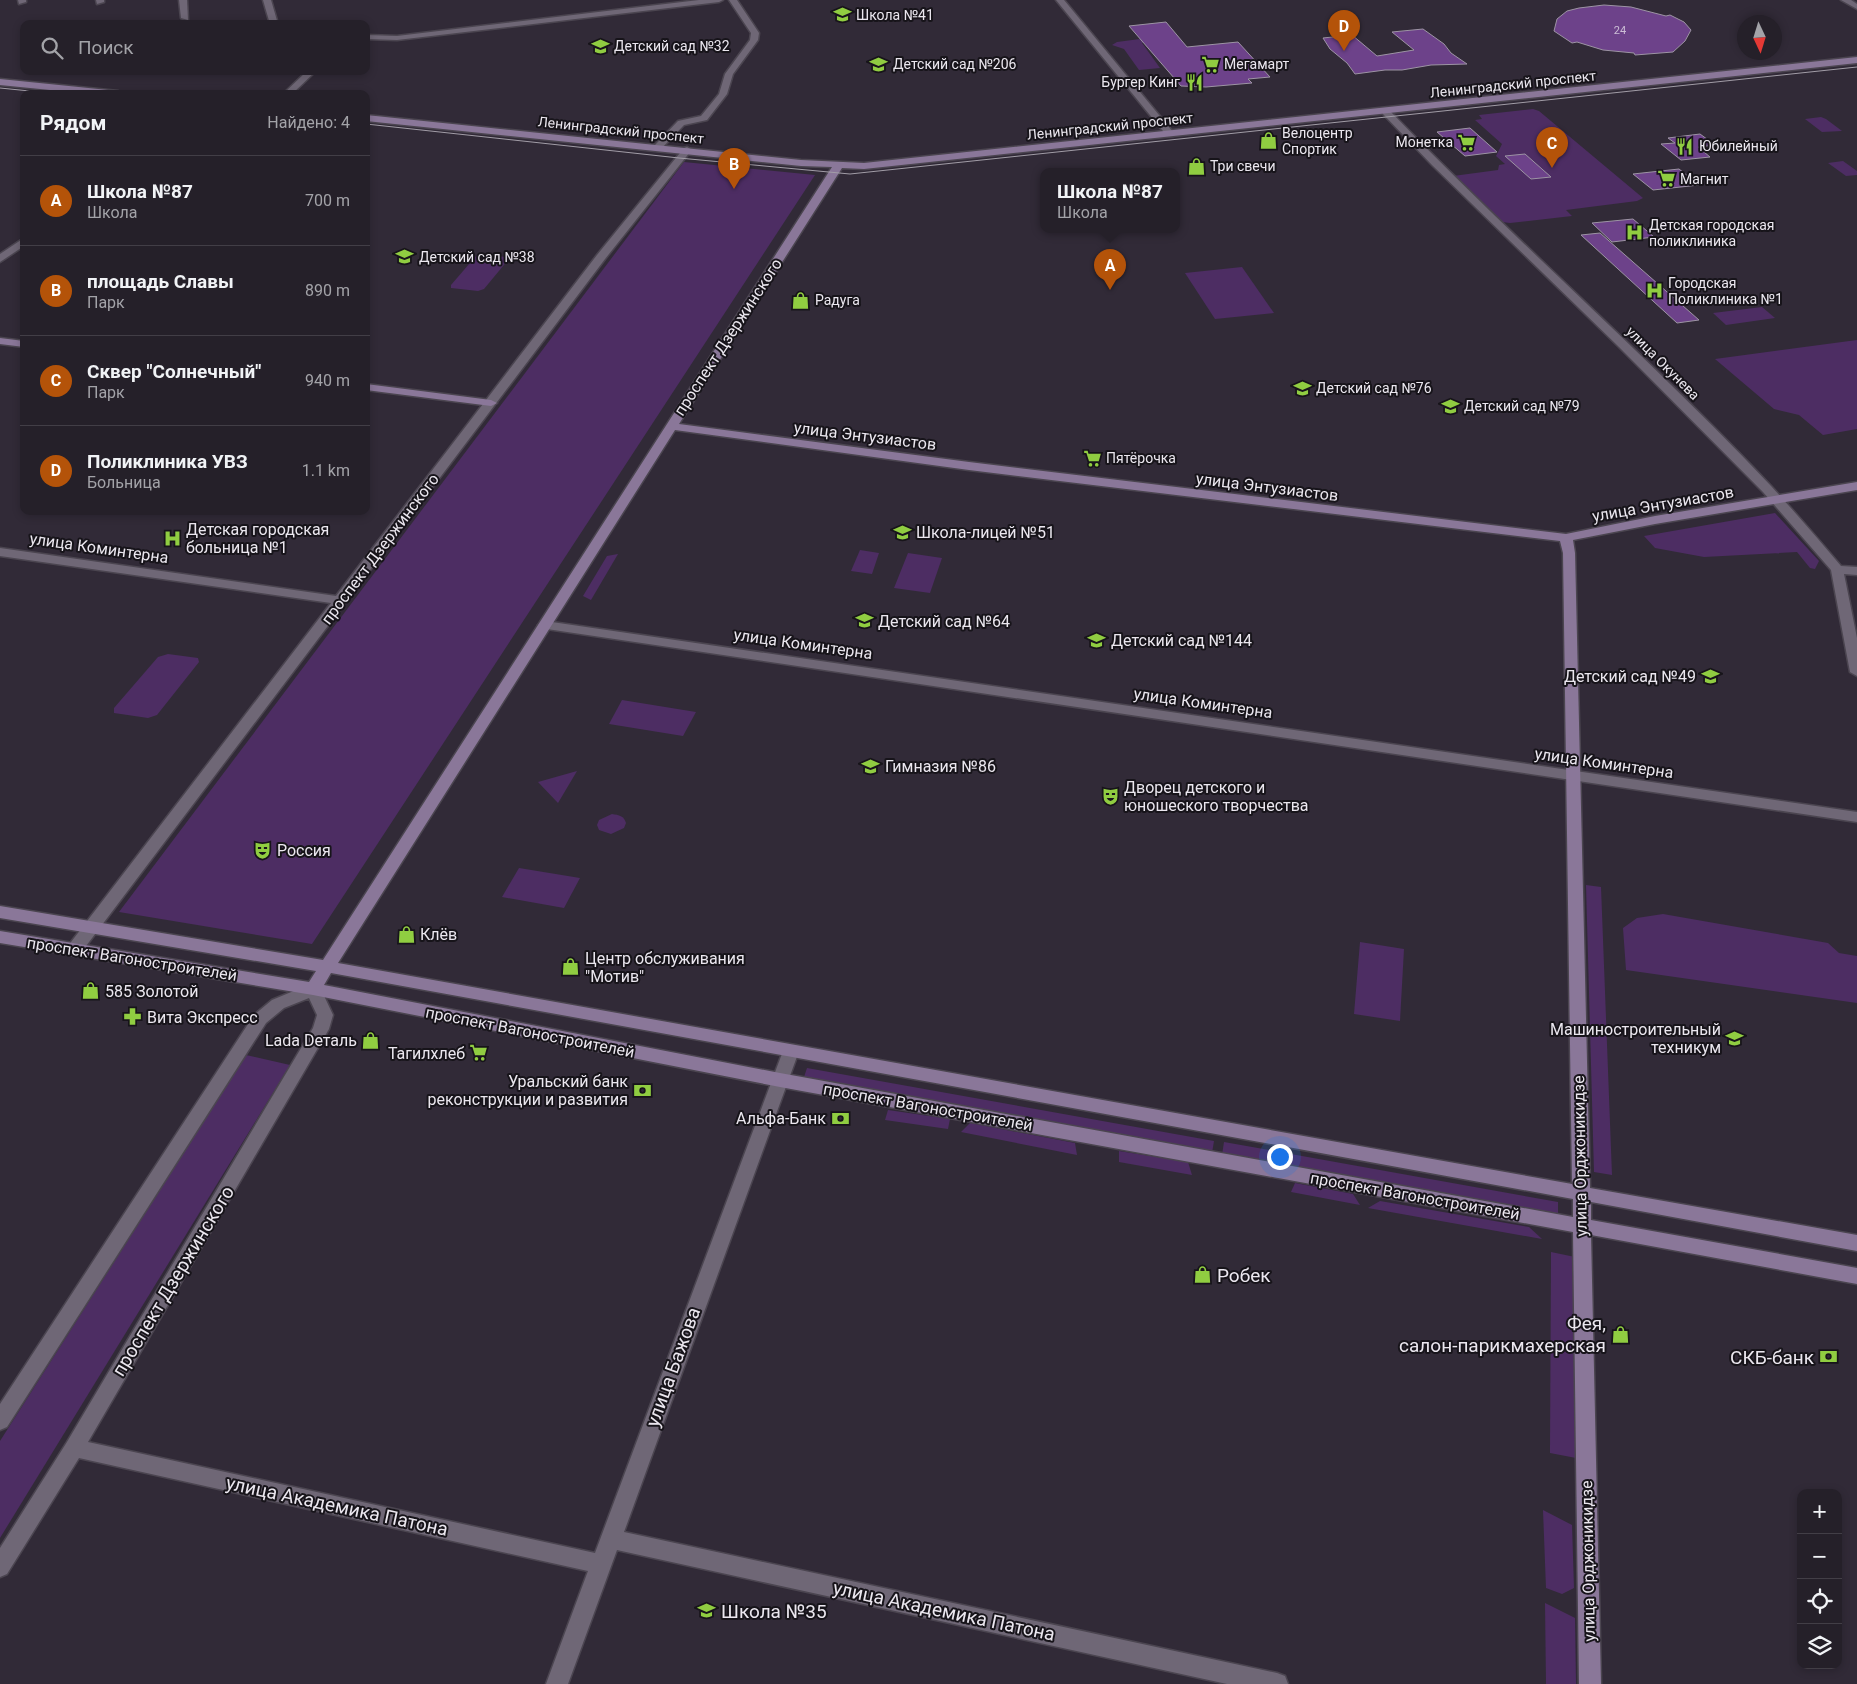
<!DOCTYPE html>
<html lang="ru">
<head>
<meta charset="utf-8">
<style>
  :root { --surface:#252029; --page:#2d2831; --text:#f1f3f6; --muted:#a3a3a8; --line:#423e46; --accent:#b45309 }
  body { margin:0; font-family:Roboto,sans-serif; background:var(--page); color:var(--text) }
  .controls { position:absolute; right:15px; bottom:15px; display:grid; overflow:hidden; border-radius:10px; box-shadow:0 2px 8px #0003 }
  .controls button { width:45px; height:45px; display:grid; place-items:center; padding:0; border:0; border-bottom:1px solid var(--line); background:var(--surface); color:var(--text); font:25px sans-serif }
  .compass { position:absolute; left:1737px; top:15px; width:45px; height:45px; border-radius:50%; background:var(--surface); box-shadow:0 2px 8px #0003; rotate:176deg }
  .you { position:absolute; left:1279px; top:1156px; width:18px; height:18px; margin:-12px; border:4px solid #fff; border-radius:50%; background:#1a73e8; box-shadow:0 0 0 8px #1a73e833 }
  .badge { display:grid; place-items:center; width:32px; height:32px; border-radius:50%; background:var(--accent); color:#fff; font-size:16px; font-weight:700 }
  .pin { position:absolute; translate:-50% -41px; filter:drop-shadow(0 1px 2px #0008) }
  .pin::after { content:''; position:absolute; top:26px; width:18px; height:15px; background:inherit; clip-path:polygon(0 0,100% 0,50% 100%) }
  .popup { position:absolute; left:1040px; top:168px; width:140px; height:65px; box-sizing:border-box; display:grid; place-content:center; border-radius:10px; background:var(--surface); filter:drop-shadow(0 1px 4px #0005); font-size:16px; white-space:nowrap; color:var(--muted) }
  .popup b { font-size:19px; color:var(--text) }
  .popup::after { content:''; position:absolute; left:50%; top:100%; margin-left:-10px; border:10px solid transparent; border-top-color:var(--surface) }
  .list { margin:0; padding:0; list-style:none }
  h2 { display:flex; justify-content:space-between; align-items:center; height:65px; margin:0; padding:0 20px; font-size:21px }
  h2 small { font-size:16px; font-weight:400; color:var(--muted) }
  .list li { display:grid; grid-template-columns:32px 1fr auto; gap:15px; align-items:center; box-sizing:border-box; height:90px; padding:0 20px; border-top:1px solid var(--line) }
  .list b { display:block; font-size:19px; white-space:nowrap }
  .list p { margin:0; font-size:16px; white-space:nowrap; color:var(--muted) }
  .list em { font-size:16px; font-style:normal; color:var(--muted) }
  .icon { flex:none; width:28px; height:28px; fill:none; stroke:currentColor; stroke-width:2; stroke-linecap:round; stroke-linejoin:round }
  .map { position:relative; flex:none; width:1857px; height:1684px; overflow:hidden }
  .search { position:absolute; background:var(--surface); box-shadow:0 2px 8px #0003; left:20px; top:20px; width:350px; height:55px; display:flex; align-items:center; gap:12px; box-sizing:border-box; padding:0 18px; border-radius:10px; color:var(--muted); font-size:19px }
  .panel { position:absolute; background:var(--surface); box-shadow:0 2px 8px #0003; left:20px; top:90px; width:350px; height:425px; border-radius:10px }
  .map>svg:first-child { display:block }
  .green { fill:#4d2d63 }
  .building { fill:#6d428a; stroke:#9d94a4 }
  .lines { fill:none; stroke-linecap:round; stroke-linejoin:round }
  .street-casing { stroke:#4b4550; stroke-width:3 }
  .secondary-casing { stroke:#4b4550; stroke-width:3 }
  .street { fill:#6f6776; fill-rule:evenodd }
  .secondary { fill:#8a7799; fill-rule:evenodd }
  .tram { stroke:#a29da7; stroke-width:1 }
  .labels { text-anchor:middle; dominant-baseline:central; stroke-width:4; stroke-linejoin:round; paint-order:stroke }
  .far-number-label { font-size:11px; fill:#ccbed6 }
  .far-poi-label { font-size:14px; fill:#ebe7ef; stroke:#17141a; text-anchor:start }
  .far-street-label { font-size:14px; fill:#ebe7ef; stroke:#17141a }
  .street-label { font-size:16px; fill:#ebe7ef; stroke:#17141a }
  .poi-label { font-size:16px; fill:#ebe7ef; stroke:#17141a; text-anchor:start }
  .near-poi-label { font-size:19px; fill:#ebe7ef; stroke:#17141a; text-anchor:start }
  .near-street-label { font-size:19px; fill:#ebe7ef; stroke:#17141a }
</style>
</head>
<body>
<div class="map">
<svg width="1857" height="1684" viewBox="0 0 1857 1684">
  <rect width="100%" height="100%" fill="#312a37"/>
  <g class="green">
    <polygon points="1155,37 1159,40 1142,43 1160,68 1139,70 1124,49 1112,45 1117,42"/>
    <polygon points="1533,109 1539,111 1643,198 1637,201 1566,210 1572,216 1510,223 1502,222 1453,176 1498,170 1499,165 1505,164 1496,156 1502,144 1475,120 1482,119 1479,115"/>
    <polygon points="1821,117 1826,119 1842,131 1822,132 1805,119"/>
    <polygon points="1843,161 1857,171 1857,175 1846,176 1828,163"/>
    <polygon points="684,162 815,175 312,944 119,912"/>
    <polygon points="483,255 507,257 508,260 484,289 478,291 451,288 451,285 476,256"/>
    <polygon points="1242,267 1274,313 1215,319 1185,273"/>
    <polygon points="1762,307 1775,318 1726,325 1713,313"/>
    <polygon points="1857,340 1857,429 1823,435 1799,415 1774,409 1715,359"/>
    <polygon points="1775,513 1819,561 1815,569 1810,568 1797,552 1704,557 1655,548 1644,536"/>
    <polygon points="860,550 879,553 872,574 851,571"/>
    <polygon points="908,553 942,558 930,593 894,588"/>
    <polygon points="618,554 591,600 583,596 607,556"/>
    <polygon points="168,654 198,658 199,662 157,715 148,718 114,713 114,708 158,657"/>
    <polygon points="622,700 696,712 683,736 609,724"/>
    <polygon points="577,771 558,803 538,782"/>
    <path d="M612 814C619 815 624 816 626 823L624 828 611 834 599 830 597 825 599 820Z"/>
    <polygon points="519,868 580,878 564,908 502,897"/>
    <polygon points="1586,885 1601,887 1612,1175 1594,1172"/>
    <polygon points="1663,914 1828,943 1839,953 1857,956 1857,1003 1626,970 1623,928 1637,918"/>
    <polygon points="1360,942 1404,949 1400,1021 1354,1014"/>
    <polygon points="246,1055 290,1065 0,1538 0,1441"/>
    <polygon points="807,1068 1214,1141 1212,1153 803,1080"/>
    <polygon points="888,1110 950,1119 948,1129 885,1120"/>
    <polygon points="970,1123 1075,1143 1077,1155 961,1132"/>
    <polygon points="1224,1142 1558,1202 1558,1215 1222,1155"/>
    <polygon points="1119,1151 1188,1162 1192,1175 1119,1162"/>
    <polygon points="1295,1183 1353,1194 1360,1205 1291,1192"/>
    <polygon points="1380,1201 1529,1227 1542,1239 1368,1208"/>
    <polygon points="1551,1252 1575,1257 1576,1458 1550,1453"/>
    <polygon points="1543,1510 1572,1525 1574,1588 1562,1594 1546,1588"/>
    <polygon points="1545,1603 1575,1618 1576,1684 1546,1684"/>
  </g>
  <g class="building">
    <polygon points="1604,5 1631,7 1666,16 1670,15 1684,22 1691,30 1685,41 1673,52 1635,55 1634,53 1603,50 1577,42 1572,43 1554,31 1557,19 1567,11 1579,8"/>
    <polygon points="1166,22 1187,47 1238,42 1270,77 1248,79 1252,83 1206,87 1181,86 1129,26"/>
    <polygon points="1423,29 1444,44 1451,53 1467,64 1431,65 1402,70 1385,70 1355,74 1347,63 1330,49 1323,38 1352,35 1377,56 1414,50 1392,32"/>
    <polygon points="1470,128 1497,152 1465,156 1437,132"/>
    <polygon points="1700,134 1715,145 1698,147 1710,157 1681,160 1661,144 1675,143 1668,138"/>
    <polygon points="1525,154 1551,177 1531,179 1505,156"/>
    <polygon points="1679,169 1699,185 1653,190 1633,174"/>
    <polygon points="1633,219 1654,237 1612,242 1592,223"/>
    <polygon points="1600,233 1699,320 1677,323 1581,235"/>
  </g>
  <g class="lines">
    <defs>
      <g id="street">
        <polygon points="18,0 26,0 26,2 19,4"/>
        <polygon points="96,0 104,0 104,2 97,4"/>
        <polygon points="179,0 187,0 188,20 181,18"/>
        <polygon points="263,0 271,0 278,24 270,24"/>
        <polygon points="699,0 723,0 719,2 397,40 366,39 366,35 397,36"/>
        <polygon points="729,0 737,0 759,33 758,40 733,74 727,94 707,120 684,125 661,149 655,149 655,145 678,121 701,116 719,94 725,74 750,40 751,33"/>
        <polygon points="1056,0 1064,0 1173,132 1173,136 1167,136"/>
        <polygon points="1841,0 1851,0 1857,4 1857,9"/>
        <polygon points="307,71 316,71 292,94 283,94"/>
        <path d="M1386 109 1389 110C1513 239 1648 356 1771 486 1795 512 1818 539 1841 566L1857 567V575L1844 574 1857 638V676L1850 672 1831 570 1763 492 1619 347 1432 165 1383 114 1382 112Z"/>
        <polygon points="687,147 692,150 690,152 605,259 80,954 74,956 68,954 66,950 68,946 331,603 0,556 0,548 336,596 597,255 684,148"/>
        <polygon points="24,238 24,246 0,262 0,254"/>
        <polygon points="545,621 1857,812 1857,822 540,628 538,625"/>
        <polygon points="313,983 319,985 333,1015 329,1029 88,1442 595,1553 783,1051 785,1046 791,1045 797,1046 799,1051 624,1532 1277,1673 1285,1676 1288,1684 1227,1684 617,1550 568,1684 546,1684 588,1571 79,1458 7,1574 0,1577 0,1548 67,1442 313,1028 317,1015 309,998 284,1008 266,1023 7,1427 0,1430 0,1404 254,1015 272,1000"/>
      </g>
      <g id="secondary">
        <path d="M1857 57V63L864 169 842 168 679 424 969 462 1566 534 1655 516 1857 482V490L1655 524 1573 540 1575 553 1590 1188 1857 1235V1251L1591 1202V1220L1857 1268V1284L1591 1235 1601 1684H1579L1573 1232 780 1087 313 995 0 943V931L309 982 316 971 0 918V906L323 960 832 167 801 166 366 121V115L801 160 864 163ZM675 430 969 470 1560 541 1563 553 1572 1184 338 963ZM331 973 1573 1199V1217L780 1073 324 985Z"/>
        <polygon points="0,79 118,91 122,94 90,94 0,85"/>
        <polygon points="0,338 24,341 24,347 0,344"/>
        <polygon points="366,384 491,400 497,403 491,406 366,390"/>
      </g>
    </defs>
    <use href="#street" class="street-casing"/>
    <use href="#secondary" class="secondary-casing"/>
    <use href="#street" class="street"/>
    <use href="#secondary" class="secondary"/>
    <g class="tram">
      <polyline points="0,88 59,94"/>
      <polyline points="366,124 679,158 850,174 1857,67"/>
    </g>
  </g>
  <defs>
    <symbol id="school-bare" viewBox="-9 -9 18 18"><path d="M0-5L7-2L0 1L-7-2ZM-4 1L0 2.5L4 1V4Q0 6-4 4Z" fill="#90cd41" stroke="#17141a" stroke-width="2.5" paint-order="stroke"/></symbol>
    <symbol id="supermarket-bare" viewBox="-9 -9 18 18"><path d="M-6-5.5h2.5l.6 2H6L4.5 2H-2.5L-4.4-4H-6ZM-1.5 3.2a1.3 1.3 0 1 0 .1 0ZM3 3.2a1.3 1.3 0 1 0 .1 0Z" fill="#90cd41" stroke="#17141a" stroke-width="2.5" paint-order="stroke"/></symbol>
    <symbol id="restaurant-bare" viewBox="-9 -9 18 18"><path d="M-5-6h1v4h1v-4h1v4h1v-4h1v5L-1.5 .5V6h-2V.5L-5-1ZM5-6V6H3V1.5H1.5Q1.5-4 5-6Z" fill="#90cd41" stroke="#17141a" stroke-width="2.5" paint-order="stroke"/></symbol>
    <symbol id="shop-bare" viewBox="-9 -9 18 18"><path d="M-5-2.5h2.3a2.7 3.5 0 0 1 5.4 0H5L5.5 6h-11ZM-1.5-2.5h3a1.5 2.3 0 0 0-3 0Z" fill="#90cd41" stroke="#17141a" stroke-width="2.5" paint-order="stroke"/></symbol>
    <symbol id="hospital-bare" viewBox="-9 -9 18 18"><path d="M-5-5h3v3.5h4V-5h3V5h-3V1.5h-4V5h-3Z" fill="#90cd41" stroke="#17141a" stroke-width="2.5" paint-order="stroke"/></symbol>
    <symbol id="theatre-bare" viewBox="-9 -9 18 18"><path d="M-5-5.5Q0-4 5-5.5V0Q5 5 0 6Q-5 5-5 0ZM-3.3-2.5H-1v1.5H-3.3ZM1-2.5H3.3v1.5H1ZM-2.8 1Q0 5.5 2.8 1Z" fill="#90cd41" stroke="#17141a" stroke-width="2.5" paint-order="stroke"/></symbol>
    <symbol id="pharmacy-bare" viewBox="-9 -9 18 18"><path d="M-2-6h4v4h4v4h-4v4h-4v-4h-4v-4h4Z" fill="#90cd41" stroke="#17141a" stroke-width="2.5" paint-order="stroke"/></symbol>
    <symbol id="university-bare" viewBox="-9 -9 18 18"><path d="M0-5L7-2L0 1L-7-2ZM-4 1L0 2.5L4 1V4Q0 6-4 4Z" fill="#90cd41" stroke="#17141a" stroke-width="2.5" paint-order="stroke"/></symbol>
    <symbol id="bank-bare" viewBox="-9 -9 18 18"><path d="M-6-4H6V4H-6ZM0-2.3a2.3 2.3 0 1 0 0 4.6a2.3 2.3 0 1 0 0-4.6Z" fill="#90cd41" stroke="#17141a" stroke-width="2.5" paint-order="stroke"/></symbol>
  </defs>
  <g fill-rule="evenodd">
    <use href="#school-bare" x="830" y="2" width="25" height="25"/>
    <use href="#school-bare" x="588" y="34" width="25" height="25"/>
    <use href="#school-bare" x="866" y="52" width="25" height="25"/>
    <use href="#supermarket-bare" x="1198" y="52" width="25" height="25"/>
    <use href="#restaurant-bare" x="1182" y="70" width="25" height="25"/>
    <use href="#shop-bare" x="1256" y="128" width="25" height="25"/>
    <use href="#supermarket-bare" x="1454" y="130" width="25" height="25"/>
    <use href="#restaurant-bare" x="1672" y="134" width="25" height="25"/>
    <use href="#shop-bare" x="1184" y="154" width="25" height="25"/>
    <use href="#supermarket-bare" x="1654" y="166" width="25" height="25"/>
    <use href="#hospital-bare" x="1622" y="220" width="25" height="25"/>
    <use href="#school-bare" x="392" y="244" width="25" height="25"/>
    <use href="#hospital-bare" x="1642" y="278" width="25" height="25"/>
    <use href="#shop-bare" x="788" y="288" width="25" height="25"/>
    <use href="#school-bare" x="1290" y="376" width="25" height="25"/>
    <use href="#school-bare" x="1438" y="394" width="25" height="25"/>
    <use href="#supermarket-bare" x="1080" y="446" width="25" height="25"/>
    <use href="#school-bare" x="890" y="520" width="25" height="25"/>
    <use href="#hospital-bare" x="160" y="526" width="25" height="25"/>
    <use href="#school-bare" x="852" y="608" width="25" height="25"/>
    <use href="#school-bare" x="1084" y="628" width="25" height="25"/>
    <use href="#school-bare" x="1698" y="664" width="25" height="25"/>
    <use href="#school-bare" x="858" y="754" width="25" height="25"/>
    <use href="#theatre-bare" x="1098" y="784" width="25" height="25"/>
    <use href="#theatre-bare" x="250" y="838" width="25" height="25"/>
    <use href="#shop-bare" x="394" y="922" width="25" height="25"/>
    <use href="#shop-bare" x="558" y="954" width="25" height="25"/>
    <use href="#shop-bare" x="78" y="978" width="25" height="25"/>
    <use href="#pharmacy-bare" x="120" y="1004" width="25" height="25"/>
    <use href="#university-bare" x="1722" y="1026" width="25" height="25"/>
    <use href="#shop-bare" x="358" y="1028" width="25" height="25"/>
    <use href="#supermarket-bare" x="466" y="1040" width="25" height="25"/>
    <use href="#bank-bare" x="630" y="1078" width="25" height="25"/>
    <use href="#bank-bare" x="828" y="1106" width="25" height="25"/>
    <use href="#shop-bare" x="1190" y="1262" width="25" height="25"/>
    <use href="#shop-bare" x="1608" y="1322" width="25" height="25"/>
    <use href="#bank-bare" x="1816" y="1344" width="25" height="25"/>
    <use href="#school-bare" x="694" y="1598" width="25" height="25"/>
  </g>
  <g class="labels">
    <g class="far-number-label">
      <text x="1620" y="30">24</text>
    </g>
    <g class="far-poi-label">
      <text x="856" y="15">Школа №41</text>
      <text x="614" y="46">Детский сад №32</text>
      <text x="893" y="64">Детский сад №206</text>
      <text x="1224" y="64">Мегамарт</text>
      <text x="1180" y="82" text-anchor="end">Бургер Кинг</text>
      <text x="1282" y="133">Велоцентр<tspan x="1282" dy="16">Спортик</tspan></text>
      <text x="1453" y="142" text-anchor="end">Монетка</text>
      <text x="1699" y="146">Юбилейный</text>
      <text x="1210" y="166">Три свечи</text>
      <text x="1680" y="179">Магнит</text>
      <text x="1649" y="225">Детская городская<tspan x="1649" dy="16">поликлиника</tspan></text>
      <text x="419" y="257">Детский сад №38</text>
      <text x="1668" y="283">Городская<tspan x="1668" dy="16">Поликлиника №1</tspan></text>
      <text x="815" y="300">Радуга</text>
      <text x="1316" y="388">Детский сад №76</text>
      <text x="1464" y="406">Детский сад №79</text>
      <text x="1106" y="458">Пятёрочка</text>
    </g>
    <g class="far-street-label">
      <text transform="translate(1513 84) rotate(-6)">Ленинградский проспект</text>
      <text transform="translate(1110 126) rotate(-6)">Ленинградский проспект</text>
      <text transform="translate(621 130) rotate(6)">Ленинградский проспект</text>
      <text transform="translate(1663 363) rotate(45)">улица Окунева</text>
    </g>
    <g class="street-label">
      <text transform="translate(728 337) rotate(-57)">проспект Дзержинского</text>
      <text transform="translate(865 436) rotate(7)">улица Энтузиастов</text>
      <text transform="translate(1267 487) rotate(7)">улица Энтузиастов</text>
      <text transform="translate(1663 504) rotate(-10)">улица Энтузиастов</text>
      <text transform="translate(99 548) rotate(8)">улица Коминтерна</text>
      <text transform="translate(380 549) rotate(-53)">проспект Дзержинского</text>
      <text transform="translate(803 644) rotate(8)">улица Коминтерна</text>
      <text transform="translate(1203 703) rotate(8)">улица Коминтерна</text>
      <text transform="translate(1604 763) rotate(8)">улица Коминтерна</text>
      <text transform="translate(132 959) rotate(9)">проспект Вагоностроителей</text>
      <text transform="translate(530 1032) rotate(11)">проспект Вагоностроителей</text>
      <text transform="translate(928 1107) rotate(10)">проспект Вагоностроителей</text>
      <text transform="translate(1580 1156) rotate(-91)">улица Орджоникидзе</text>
      <text transform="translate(1415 1196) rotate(10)">проспект Вагоностроителей</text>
      <text transform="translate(1588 1561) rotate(-91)">улица Орджоникидзе</text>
    </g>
    <g class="poi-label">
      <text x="186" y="529">Детская городская<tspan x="186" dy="18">больница №1</tspan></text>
      <text x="916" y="532">Школа-лицей №51</text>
      <text x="878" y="621">Детский сад №64</text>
      <text x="1111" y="640">Детский сад №144</text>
      <text x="1696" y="676" text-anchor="end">Детский сад №49</text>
      <text x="885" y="766">Гимназия №86</text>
      <text x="1124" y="787">Дворец детского и<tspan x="1124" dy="18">юношеского творчества</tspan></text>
      <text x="277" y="850">Россия</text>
      <text x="420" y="934">Клёв</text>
      <text x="585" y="958">Центр обслуживания<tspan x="585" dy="18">"Мотив"</tspan></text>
      <text x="105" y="991">585 Золотой</text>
      <text x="147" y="1017">Вита Экспресс</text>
      <text x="1721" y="1029" text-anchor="end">Машиностроительный<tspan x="1721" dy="18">техникум</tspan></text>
      <text x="357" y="1040" text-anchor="end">Lada Dеталь</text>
      <text x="465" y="1053" text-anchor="end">Тагилхлеб</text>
      <text x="628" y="1081" text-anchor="end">Уральский банк<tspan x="628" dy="18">реконструкции и развития</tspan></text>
      <text x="826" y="1118" text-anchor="end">Альфа-Банк</text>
    </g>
    <g class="near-poi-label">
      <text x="1217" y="1275">Робек</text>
      <text x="1606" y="1323" text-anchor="end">Фея,<tspan x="1606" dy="22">салон-парикмахерская</tspan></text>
      <text x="1814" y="1357" text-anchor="end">СКБ-банк</text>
      <text x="721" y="1611">Школа №35</text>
    </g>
    <g class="near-street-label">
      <text transform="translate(173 1281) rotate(-59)">проспект Дзержинского</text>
      <text transform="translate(673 1367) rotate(-70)">улица Бажова</text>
      <text transform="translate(337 1506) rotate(12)">улица Академика Патона</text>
      <text transform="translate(944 1611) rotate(12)">улица Академика Патона</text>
    </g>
  </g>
</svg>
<div class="controls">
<button>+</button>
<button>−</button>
<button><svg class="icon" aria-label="locate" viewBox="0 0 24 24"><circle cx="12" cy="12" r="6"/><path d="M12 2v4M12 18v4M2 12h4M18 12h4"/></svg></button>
<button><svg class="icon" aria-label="layers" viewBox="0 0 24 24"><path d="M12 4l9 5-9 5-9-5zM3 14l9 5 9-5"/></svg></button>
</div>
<svg class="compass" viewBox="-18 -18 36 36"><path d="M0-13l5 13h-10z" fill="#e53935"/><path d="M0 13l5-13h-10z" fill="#a3a3a8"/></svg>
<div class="you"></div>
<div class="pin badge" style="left:1110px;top:290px">A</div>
<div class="popup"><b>Школа №87</b>Школа</div>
<div class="pin badge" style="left:734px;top:189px">B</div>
<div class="pin badge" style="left:1552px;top:168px">C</div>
<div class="pin badge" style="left:1344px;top:51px">D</div>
<div class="search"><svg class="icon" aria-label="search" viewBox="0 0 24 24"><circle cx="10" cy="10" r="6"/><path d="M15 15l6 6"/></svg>Поиск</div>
<section class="panel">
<h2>Рядом<small>Найдено: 4</small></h2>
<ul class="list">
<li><span class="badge">A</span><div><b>Школа №87</b><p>Школа</p></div><em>700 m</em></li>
<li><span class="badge">B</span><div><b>площадь Славы</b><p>Парк</p></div><em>890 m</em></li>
<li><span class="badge">C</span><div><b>Сквер &quot;Солнечный&quot;</b><p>Парк</p></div><em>940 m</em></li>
<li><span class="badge">D</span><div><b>Поликлиника УВЗ</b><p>Больница</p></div><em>1.1 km</em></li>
</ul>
</section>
</div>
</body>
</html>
